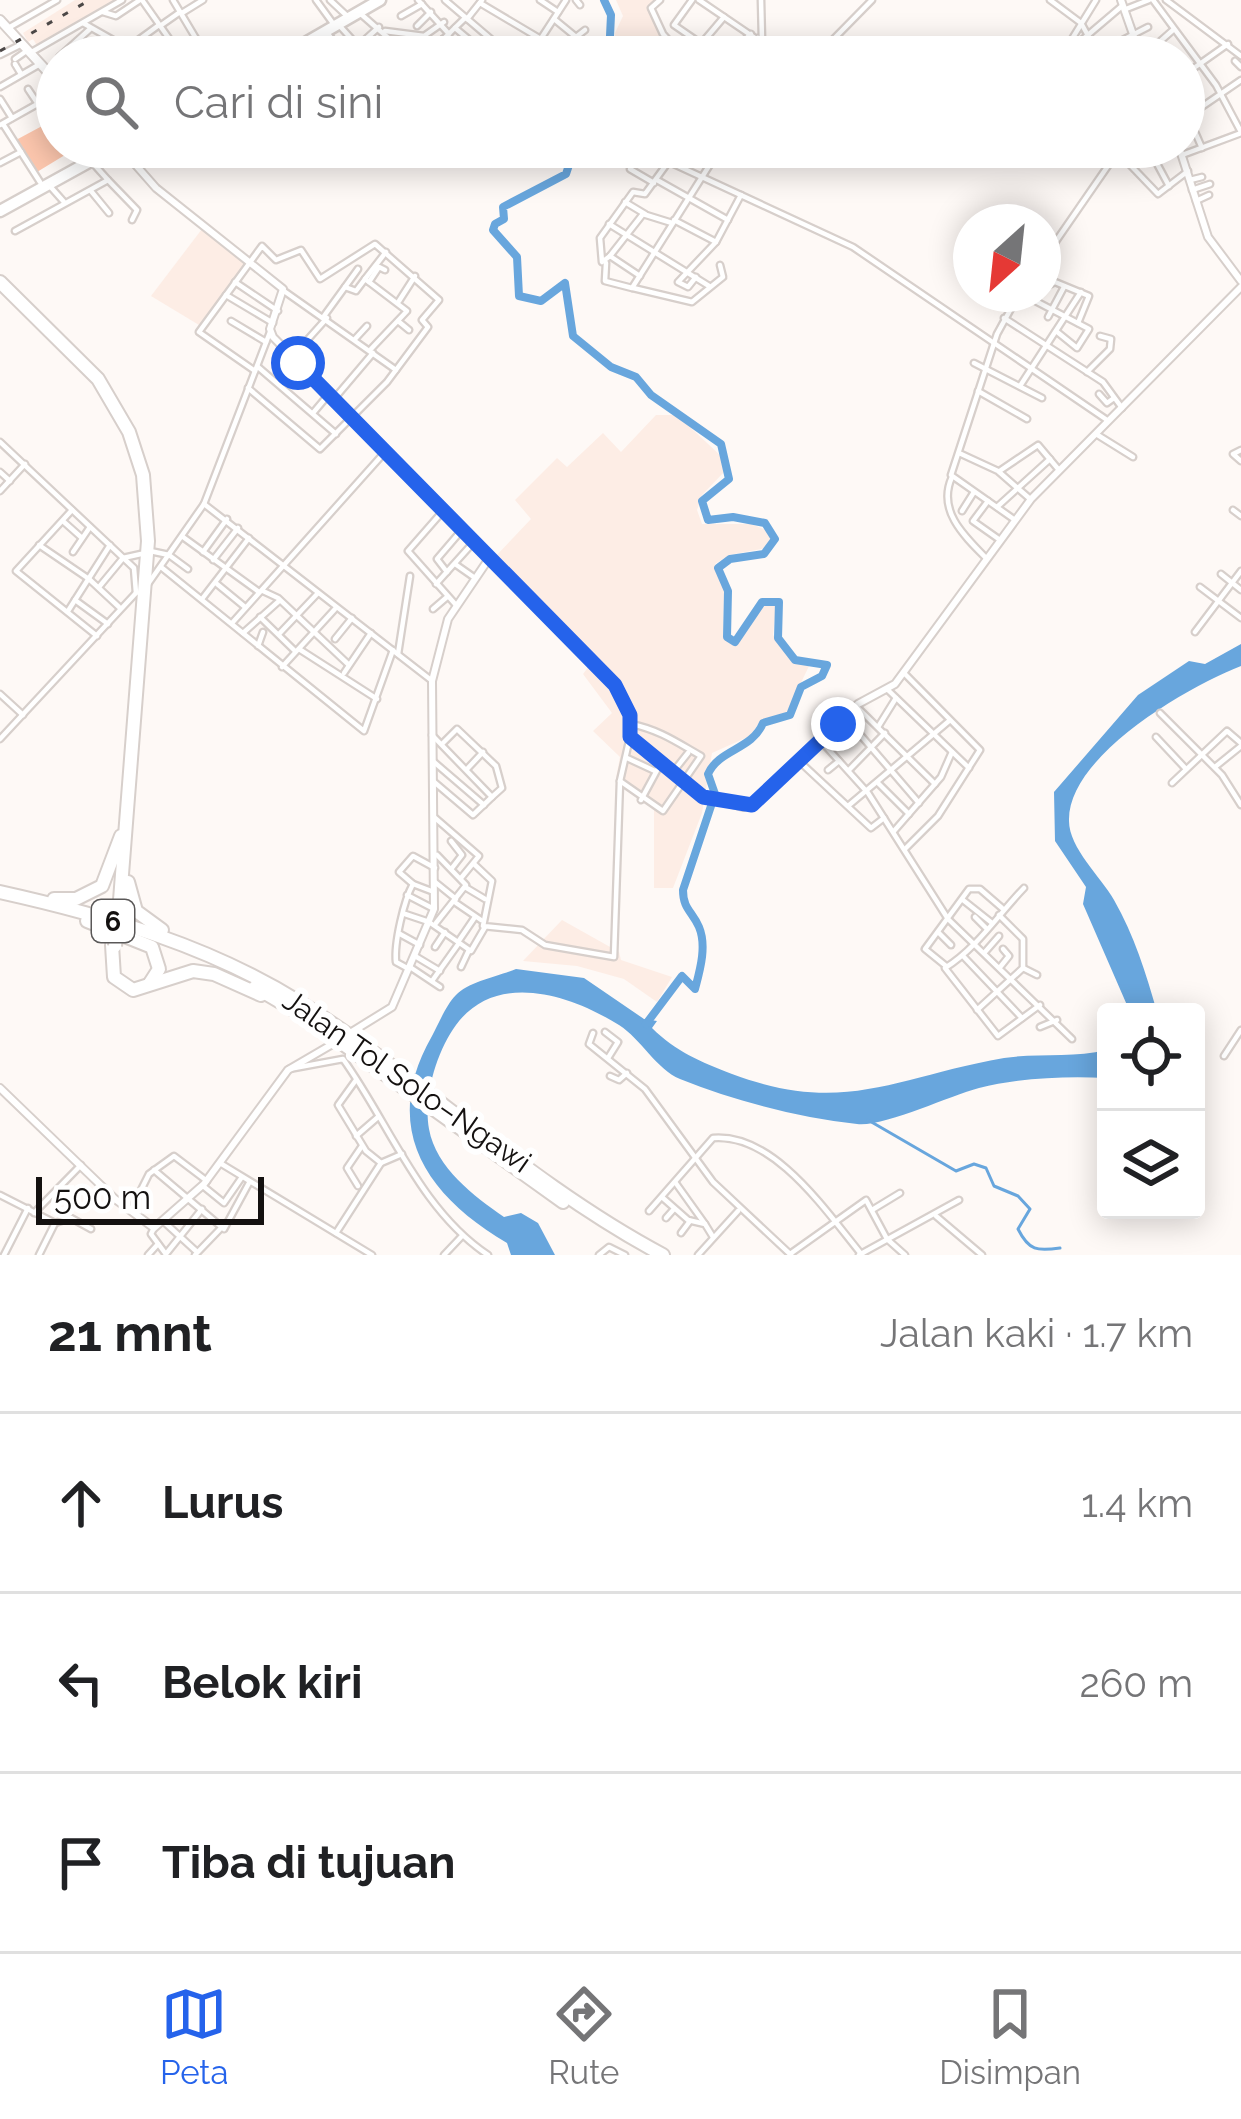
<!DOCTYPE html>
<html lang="id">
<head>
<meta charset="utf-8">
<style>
  :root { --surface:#fff; --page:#f2f2f2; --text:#202124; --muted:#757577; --line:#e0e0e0; --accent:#2563eb }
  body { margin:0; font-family:Raleway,sans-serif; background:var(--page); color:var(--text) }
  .controls { position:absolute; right:36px; bottom:36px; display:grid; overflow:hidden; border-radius:12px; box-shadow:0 6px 30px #0003 }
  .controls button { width:108px; height:108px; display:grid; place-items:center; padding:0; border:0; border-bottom:3px solid var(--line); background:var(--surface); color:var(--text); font:60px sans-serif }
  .compass { position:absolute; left:953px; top:204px; width:108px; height:108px; border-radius:50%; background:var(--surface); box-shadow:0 6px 30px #0003; rotate:207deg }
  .scale { position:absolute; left:36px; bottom:30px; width:228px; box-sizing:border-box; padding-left:12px; border:6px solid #141110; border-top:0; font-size:33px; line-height:42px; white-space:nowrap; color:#141110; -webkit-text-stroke:9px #fff; paint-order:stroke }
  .stop { position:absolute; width:36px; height:36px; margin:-27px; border:9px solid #2563eb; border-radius:50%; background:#fff }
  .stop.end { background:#2563eb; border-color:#fff; box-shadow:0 3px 12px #0008 }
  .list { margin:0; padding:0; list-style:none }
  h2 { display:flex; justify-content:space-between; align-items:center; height:156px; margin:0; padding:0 48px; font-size:51px }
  h2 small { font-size:39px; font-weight:400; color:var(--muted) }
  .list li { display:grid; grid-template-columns:78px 1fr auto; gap:36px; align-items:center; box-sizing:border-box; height:180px; padding:0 48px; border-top:3px solid var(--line) }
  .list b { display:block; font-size:45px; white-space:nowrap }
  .list em { font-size:39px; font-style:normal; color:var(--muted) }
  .icon { flex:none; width:66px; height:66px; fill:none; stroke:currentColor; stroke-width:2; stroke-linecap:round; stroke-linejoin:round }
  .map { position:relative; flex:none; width:1241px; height:1255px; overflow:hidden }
  .search { position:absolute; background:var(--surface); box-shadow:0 6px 30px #0003; left:36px; right:36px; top:36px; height:132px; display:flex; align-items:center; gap:30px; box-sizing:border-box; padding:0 42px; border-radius:66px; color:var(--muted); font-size:45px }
  .sheet { height:696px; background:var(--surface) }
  nav { display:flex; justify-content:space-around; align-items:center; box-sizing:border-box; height:168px; border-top:3px solid var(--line); background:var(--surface); font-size:33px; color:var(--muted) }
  nav a { display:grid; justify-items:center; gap:6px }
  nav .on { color:var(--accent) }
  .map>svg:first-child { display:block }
  .built { fill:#fdede5 }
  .green { fill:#fdc7ae }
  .water { fill:#68a6dd }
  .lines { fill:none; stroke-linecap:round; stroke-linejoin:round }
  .stream { stroke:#68a6dd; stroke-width:3 }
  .river { stroke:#68a6dd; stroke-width:8 }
  .minor-casing { stroke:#d7cfcb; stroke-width:9 }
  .tertiary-casing { stroke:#d7cfcb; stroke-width:10 }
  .secondary-casing { stroke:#d7cfcb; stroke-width:12 }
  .trunk-casing { stroke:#d7cfcb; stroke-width:15 }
  .motorway-casing { stroke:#d7cfcb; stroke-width:16 }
  .minor { stroke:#fff; stroke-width:4.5 }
  .tertiary { stroke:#fff; stroke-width:6 }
  .secondary { stroke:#fff; stroke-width:8 }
  .trunk { stroke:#fff; stroke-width:10 }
  .motorway { stroke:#fff; stroke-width:12 }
  .rail { stroke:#4c4847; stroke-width:3; stroke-dasharray:6 12; stroke-linecap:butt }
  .motorway-bridge-casing { stroke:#d7cfcb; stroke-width:16; stroke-linecap:butt }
  .motorway-bridge { stroke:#fff; stroke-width:12 }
  .route { stroke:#2563eb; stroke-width:15 }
  .labels { text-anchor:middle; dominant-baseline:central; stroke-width:12; stroke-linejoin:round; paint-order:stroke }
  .shield { fill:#fff; stroke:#5a5858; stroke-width:3 }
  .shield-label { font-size:27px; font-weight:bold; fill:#141110 }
  .street-label { font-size:30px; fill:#141110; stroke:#fff }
</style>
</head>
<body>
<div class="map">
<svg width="1241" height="1255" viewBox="0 0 1241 1255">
  <rect width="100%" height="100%" fill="#fef9f6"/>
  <g class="built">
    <polygon points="75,0 121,0 38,47 33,39 28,42 23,33"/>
    <polygon points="616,0 660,0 652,6 663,34 685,57 616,57 615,33 623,16"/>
    <polygon points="202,229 247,261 199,325 151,296"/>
    <polygon points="656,415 677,415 721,456 725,471 702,495 697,510 702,524 751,524 766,530 771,540 766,548 729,555 715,564 724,590 723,635 736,645 765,604 776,604 773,635 794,661 809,666 787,712 760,721 750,736 712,753 702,813 673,888 654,888 654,806 616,778 620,757 593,731 612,713 583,674 592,662 494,558 531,519 515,500 557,458 567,467 603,433 621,452"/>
    <polygon points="562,920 619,952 621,960 672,977 657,1002 624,979 577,966 523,961"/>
  </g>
  <polygon class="green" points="57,118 57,147 78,147 37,172 16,140"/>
  <g class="water">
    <path d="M1241 644V666C1189 686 1067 756 1069 821 1069 848 1101 877 1114 900 1134 935 1146 973 1157 1012H1130L1083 904 1086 887 1055 841 1054 792 1138 695 1189 661 1205 664Z"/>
    <path d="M516 969 584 978 644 1019 657 1021 652 1028C675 1051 701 1062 732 1074 845 1116 895 1077 1004 1058 1037 1053 1074 1058 1106 1050V1078C1065 1076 1019 1078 979 1088 948 1096 885 1127 857 1124 799 1118 735 1101 680 1079 656 1069 641 1039 619 1025 571 995 496 970 456 1025 437 1051 423 1096 429 1129 436 1168 474 1196 504 1217L521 1213 538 1223 555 1255H511L507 1243C425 1195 380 1127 432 1036 439 1023 446 1005 456 995 468 982 499 976 516 969Z"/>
  </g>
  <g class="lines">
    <path class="stream" d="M868 1120 956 1171 974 1164 986 1168 994 1186 1018 1196 1030 1209 1018 1229C1029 1251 1037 1251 1060 1248"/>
    <g class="river">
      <polyline points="604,0 611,15 609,57"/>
      <path d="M575 147 566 174 503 207 504 219 495 224 493 230 517 257 519 296 541 301 565 283 573 336 611 367 636 377 651 395 721 444 729 479 702 501 708 520 733 517 765 523 775 539 764 554 730 559 718 568 728 591 727 637 735 642 762 602H779L778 638 795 660 827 665 822 676 801 687 790 715 763 723C752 750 719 749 708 774L715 794 683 890C683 909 692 911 699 927 707 946 700 970 695 989L682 976 646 1024"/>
    </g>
    <defs>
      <g id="minor">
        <polyline points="142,0 182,57"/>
        <polyline points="173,0 207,57"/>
        <polyline points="316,0 332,22"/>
        <polyline points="330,0 346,15"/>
        <polyline points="418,0 449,34"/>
        <polyline points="445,0 512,57"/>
        <polyline points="540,0 558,12"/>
        <polyline points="576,0 580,5"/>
        <polyline points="660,0 651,8 663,34 684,57"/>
        <polyline points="692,0 674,25 703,45"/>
        <polyline points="699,0 783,57"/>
        <polyline points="761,0 762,40"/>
        <polyline points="1050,0 1081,23 1100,57"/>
        <polyline points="1153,0 1216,85 1241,132"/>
        <polyline points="1166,0 1241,56"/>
        <polyline points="480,3 571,57"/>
        <polyline points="1126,9 1149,0"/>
        <polyline points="103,12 116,16 140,0"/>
        <polyline points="182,13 203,0"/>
        <polyline points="362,15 410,57"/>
        <polyline points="401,16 422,4"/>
        <polyline points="467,19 482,0"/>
        <polyline points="554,19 576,37 585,30"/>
        <polyline points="83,23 143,57"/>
        <polyline points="338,24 368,57"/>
        <polyline points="160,26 180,12"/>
        <polyline points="417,26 431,12"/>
        <polyline points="10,27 57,0"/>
        <polyline points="455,28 490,57"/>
        <polyline points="326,31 340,50 338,57"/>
        <polyline points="385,31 424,36 444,22"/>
        <polyline points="443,39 456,57"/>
        <polyline points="1082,40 1122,6"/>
        <polyline points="137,41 159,25"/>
        <polyline points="308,44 321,57"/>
        <polyline points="740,44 751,34"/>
        <polyline points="1156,45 1173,30"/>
        <polyline points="358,46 379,27"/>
        <polyline points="1111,46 1148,27"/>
        <polyline points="30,53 122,0"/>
        <polyline points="0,55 22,44"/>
        <polyline points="722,56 724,57"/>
        <polyline points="1141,56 1156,45 1165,57"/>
        <polyline points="59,57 90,29"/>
        <polyline points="87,57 108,38"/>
        <polyline points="109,57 122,45"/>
        <polyline points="375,57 398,48"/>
        <polyline points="425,57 465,18"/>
        <polyline points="529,57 566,0"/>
        <polyline points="690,57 724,17"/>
        <polyline points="743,57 758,38"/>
        <polyline points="816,57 872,0"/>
        <polyline points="1069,57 1067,47 1096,0"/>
        <polyline points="15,59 28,50"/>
        <polyline points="1235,61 1241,67"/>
        <polyline points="15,64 21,74"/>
        <polyline points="1184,75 1228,44"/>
        <polyline points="0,87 40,64"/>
        <polyline points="28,89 38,104"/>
        <polyline points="0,99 12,118"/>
        <polyline points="1188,116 1202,148"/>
        <polyline points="1184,119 1241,80"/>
        <polyline points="3,124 40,182"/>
        <polyline points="0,125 57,93"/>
        <polyline points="471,147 492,155 516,147"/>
        <polyline points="637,147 853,247 1107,420"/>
        <polyline points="1113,147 1158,194 1188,171"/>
        <polyline points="1148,147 1169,186"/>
        <polyline points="1182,155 1241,133"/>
        <polyline points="0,163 21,152"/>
        <polyline points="630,169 654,183"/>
        <polyline points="108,180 137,210 132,220"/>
        <polyline points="657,180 728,220"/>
        <polyline points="1190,180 1202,177"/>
        <polyline points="48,184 64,202"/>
        <polyline points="1192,190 1210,184"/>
        <polyline points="91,191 109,213"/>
        <polyline points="1196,201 1209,195"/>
        <polyline points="625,202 645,214"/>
        <polyline points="674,220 716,242"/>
        <polyline points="609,224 709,286"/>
        <polyline points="15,231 108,180 91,161"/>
        <polyline points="610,256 643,214 672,223"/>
        <polyline points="1043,260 1121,147"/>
        <polyline points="606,263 605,281 632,288 721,147"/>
        <polyline points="640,276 610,256 602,262 600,238 633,192 645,194 669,161"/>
        <polyline points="696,277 688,287 678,282 716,242 741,195"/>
        <polyline points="365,279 386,252"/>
        <polyline points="235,282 278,311"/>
        <polyline points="369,282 379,267 385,270"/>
        <polyline points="345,287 358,269"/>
        <polyline points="633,288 692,302 723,277 720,265"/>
        <polyline points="1043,288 1055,282 1089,296 1078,323"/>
        <polyline points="284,291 396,370"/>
        <polyline points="1022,294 1089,329 1077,348 1056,331"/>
        <polyline points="226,295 273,323"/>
        <polyline points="399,301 415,276"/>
        <polyline points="324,316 345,287 356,291 365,279 407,311 371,349"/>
        <polyline points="1048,317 1064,287"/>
        <polyline points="1004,318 1103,382 1122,408"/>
        <polyline points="231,321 266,342"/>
        <polyline points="398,321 409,330"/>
        <polyline points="355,339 367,326"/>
        <polyline points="292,357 327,318"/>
        <polyline points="974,363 1042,398"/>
        <polyline points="258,367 336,434"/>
        <polyline points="1087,372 1110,349 1111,339 1100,336"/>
        <polyline points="1020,386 1081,292"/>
        <polyline points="248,388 320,449 387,382 428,327 422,320 439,300 375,244 320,279 301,250 276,260 262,246 199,332 255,371"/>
        <polyline points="978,391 1027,419"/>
        <polyline points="1099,394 1107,403 1114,398"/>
        <polyline points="334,399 373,353"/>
        <polyline points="313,413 329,394"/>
        <polyline points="1096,434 1133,457"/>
        <polyline points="0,442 134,568 136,593"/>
        <polyline points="1241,450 1233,454 1241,461"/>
        <polyline points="959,453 998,471 1029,498"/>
        <polyline points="1001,470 1038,445 1059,470"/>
        <polyline points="0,472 10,481"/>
        <path d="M952 477C937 510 963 535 986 558"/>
        <polyline points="0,491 25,464"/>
        <polyline points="988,501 973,521 1000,540"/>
        <polyline points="204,504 431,680"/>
        <polyline points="997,507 1050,459"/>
        <polyline points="72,510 16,571 97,636"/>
        <polyline points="1233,510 1241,516"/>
        <polyline points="443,511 408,551 456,605"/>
        <polyline points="962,511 974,492"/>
        <polyline points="1015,520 951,475 997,334 1019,294"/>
        <polyline points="64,522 82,538"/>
        <polyline points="183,537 259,592"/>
        <polyline points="39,545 89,579 119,607"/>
        <polyline points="150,551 169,555 188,569"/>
        <polyline points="73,552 90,527"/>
        <polyline points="203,552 227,519"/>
        <polyline points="213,560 238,528"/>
        <polyline points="455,564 475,578"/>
        <polyline points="161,567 364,731 393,650"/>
        <polyline points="447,572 437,559 461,531"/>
        <polyline points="1221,574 1241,590"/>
        <polyline points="148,584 204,504 270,332"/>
        <polyline points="217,584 245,607"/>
        <polyline points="436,584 472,544"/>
        <polyline points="99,587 123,558 141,554"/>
        <polyline points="1200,587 1241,618"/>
        <polyline points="263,591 278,598 349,665"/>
        <polyline points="202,599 249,538"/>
        <polyline points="75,600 108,624"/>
        <polyline points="433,609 447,597"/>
        <polyline points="68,611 110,545"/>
        <polyline points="260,617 295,651"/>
        <polyline points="233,622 385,452"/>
        <polyline points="1195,632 1241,571"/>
        <polyline points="243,633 279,601"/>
        <polyline points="279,634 318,593"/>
        <polyline points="335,639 352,618"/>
        <polyline points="258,646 263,632"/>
        <polyline points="299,649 377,699"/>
        <polyline points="398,654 410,576"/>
        <polyline points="282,667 335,609"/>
        <polyline points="344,673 371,633"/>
        <polyline points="904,673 980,750 938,816 905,849"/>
        <polyline points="888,690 969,768"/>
        <polyline points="0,694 23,715"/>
        <polyline points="858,708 935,784"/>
        <polyline points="1160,713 1222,775 1241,805"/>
        <polyline points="845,717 919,803"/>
        <polyline points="878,727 896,698"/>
        <polyline points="432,735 492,797 473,815 433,781"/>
        <polyline points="1156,737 1186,769"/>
        <polyline points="0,739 135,594"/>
        <polyline points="821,741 868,793 948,919 1072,1039"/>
        <polyline points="846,741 858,728"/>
        <polyline points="442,744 457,729 496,766 502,788 492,797"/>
        <polyline points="627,758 655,771"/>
        <polyline points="434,762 484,805"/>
        <polyline points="800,762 871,828 884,818"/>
        <polyline points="1215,767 1241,746"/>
        <polyline points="468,768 483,752"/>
        <polyline points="828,770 839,761"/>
        <polyline points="849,770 885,733"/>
        <polyline points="673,772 688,753"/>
        <path d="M620 781 663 811 701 756C678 743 660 730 631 724"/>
        <polyline points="1172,783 1227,731 1241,743"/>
        <polyline points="879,784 909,814"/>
        <polyline points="641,800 661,763"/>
        <polyline points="848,806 949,721"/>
        <polyline points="434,817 479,856 461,878"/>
        <polyline points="894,831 941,777 952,752"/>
        <polyline points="451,841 462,855 452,868"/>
        <polyline points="474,864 492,881 483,926 522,930 545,945 614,957 620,781 630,737"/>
        <polyline points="435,882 456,899"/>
        <polyline points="413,884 434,892"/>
        <polyline points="465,887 485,899"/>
        <path d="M1024 888C998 915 977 948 945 968L998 1036 1040 1005"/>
        <polyline points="407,895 434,909"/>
        <polyline points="963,900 992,923"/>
        <polyline points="456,903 481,920"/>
        <polyline points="405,914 429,922 471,951 485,927"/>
        <polyline points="975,917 987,929"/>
        <polyline points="436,923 466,885 437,855"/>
        <polyline points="938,932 951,945"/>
        <polyline points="400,934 420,945"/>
        <polyline points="458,942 475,917"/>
        <polyline points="435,947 445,932"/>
        <polyline points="985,952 999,936"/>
        <polyline points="415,956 440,971"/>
        <polyline points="964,957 1022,1018"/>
        <polyline points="946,966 925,949 969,889 980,889 1002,908"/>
        <polyline points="1001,966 1009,956 1003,949"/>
        <polyline points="410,967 440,987"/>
        <polyline points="461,967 469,950"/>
        <path d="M407 968 396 962C394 943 404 900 413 884L399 872 413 856 435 868"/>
        <polyline points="1023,968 1037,975"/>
        <polyline points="432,981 459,943"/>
        <polyline points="977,1010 1023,968 1023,939 999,915"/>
        <polyline points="1040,1027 1057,1020"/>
        <polyline points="605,1032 618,1042 608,1058"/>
        <polyline points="593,1033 589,1044 645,1089 713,1182 791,1255"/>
        <polyline points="1224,1056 1241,1030"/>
        <path d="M289 1069 343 1059C389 1123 420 1210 488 1255"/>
        <polyline points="610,1076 619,1080 627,1073"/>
        <polyline points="356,1080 338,1105 366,1151 381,1163"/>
        <polyline points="356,1136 378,1117"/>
        <polyline points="220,1163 372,1255"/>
        <polyline points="154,1170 224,1229 249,1183"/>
        <polyline points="675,1182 705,1224"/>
        <polyline points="203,1186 224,1203 242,1177"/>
        <polyline points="358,1186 347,1168 362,1146"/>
        <polyline points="0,1195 55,1223 71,1218 91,1229"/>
        <polyline points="663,1198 688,1220 705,1224 713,1237"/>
        <polyline points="132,1208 149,1174 174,1156 207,1181"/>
        <polyline points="872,1210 900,1193"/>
        <path d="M649 1211 713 1138C774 1133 825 1210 862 1255"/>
        <polyline points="34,1213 81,1165"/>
        <polyline points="936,1216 982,1255"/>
        <polyline points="666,1218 674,1209"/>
        <polyline points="163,1221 197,1252"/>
        <polyline points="154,1228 151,1234 165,1253"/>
        <polyline points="336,1233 381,1163 402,1154"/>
        <polyline points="681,1233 690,1221"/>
        <polyline points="166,1254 202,1209"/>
        <polyline points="790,1254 866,1200 887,1239 905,1255"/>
        <polyline points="4,1255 28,1208"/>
        <polyline points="39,1255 55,1223"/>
        <polyline points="148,1255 158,1244"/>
        <polyline points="195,1255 222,1227"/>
        <polyline points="444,1255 462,1236"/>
        <polyline points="599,1255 609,1247 625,1255"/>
        <polyline points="698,1255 738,1211"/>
        <polyline points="859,1255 959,1200"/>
      </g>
      <g id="tertiary">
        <polyline points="1121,0 1141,57"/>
        <polyline points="120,147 156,188 283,289 270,329 273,337 618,689 629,712 630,737 701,796 743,807 764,796 858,704 895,684 1031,499 1241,287"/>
        <polyline points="1179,147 1208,237 1241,281"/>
        <polyline points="350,1033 392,1007 434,909 432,681 448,619 490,557"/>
        <polyline points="0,1088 115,1199 154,1228 204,1184 288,1070 336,1042"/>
      </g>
      <polyline id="secondary" points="0,20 57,82"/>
      <g id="trunk">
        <polyline points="281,57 380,0"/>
        <polyline points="0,211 116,147"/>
      </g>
      <g id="motorway">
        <polyline points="0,282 98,379 129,432 143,475 148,541 120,900"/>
        <polyline points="128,882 136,911 162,930"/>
        <path d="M0 892C104 915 210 946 301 1003 425 1082 533 1186 663 1255"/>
        <polyline points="54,899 76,899 102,886 121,836"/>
        <polyline points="87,921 152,947 159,969 150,983"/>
        <polyline points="112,945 114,977 133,990 193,971 214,974 261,995"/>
        <polyline points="255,987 304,1016 563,1202"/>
      </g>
    </defs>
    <use href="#minor" class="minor-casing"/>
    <use href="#tertiary" class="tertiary-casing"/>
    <use href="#secondary" class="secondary-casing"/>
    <use href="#trunk" class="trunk-casing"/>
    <use href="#motorway" class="motorway-casing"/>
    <use href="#minor" class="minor"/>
    <use href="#tertiary" class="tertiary"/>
    <use href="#secondary" class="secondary"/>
    <use href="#trunk" class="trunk"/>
    <use href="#motorway" class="motorway"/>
    <polyline class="rail" points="0,51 90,0"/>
    <defs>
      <polyline id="motorway-bridge" points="115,946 120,900"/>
    </defs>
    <use href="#motorway-bridge" class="motorway-bridge-casing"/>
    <use href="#motorway-bridge" class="motorway-bridge"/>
  </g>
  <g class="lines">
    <polyline class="route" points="298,363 615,685 630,715 630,737 703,797 752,805 838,724"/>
  </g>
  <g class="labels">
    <rect class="shield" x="92" y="900" width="42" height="42" rx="9"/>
    <g class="shield-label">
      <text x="113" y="921">6</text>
    </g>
    <g class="street-label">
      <text transform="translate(407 1081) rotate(35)">Jalan Tol Solo–Ngawi</text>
    </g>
  </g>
</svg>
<div class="controls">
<button><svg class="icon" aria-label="locate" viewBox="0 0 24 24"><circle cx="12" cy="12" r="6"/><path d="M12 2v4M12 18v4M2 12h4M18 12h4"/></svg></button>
<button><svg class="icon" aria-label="layers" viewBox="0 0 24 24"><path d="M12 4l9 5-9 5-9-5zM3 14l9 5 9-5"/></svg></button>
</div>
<svg class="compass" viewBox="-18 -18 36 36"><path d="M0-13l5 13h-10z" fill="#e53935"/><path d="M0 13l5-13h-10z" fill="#757577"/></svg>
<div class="scale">500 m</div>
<div class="stop" style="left:298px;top:363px"></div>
<div class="stop end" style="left:838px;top:724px"></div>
<div class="search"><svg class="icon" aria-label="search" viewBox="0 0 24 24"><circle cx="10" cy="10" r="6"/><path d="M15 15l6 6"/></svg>Cari di sini</div>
</div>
<section class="sheet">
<h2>21 mnt<small>Jalan kaki · 1.7 km</small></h2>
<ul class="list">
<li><svg class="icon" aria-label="ahead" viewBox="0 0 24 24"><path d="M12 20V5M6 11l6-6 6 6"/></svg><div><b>Lurus</b></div><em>1.4 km</em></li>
<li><svg class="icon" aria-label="left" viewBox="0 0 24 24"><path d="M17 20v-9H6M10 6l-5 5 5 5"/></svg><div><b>Belok kiri</b></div><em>260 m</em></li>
<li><svg class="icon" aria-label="arrive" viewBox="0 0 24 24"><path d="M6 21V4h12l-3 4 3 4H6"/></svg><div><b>Tiba di tujuan</b></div></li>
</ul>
</section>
<nav>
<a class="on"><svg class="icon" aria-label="map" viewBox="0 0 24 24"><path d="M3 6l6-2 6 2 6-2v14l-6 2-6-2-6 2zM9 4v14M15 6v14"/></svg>Peta</a>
<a><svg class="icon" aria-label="directions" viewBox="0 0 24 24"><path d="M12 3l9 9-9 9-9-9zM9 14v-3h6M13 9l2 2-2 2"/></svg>Rute</a>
<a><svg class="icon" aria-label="saved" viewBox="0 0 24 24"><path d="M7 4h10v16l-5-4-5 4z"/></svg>Disimpan</a>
</nav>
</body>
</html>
